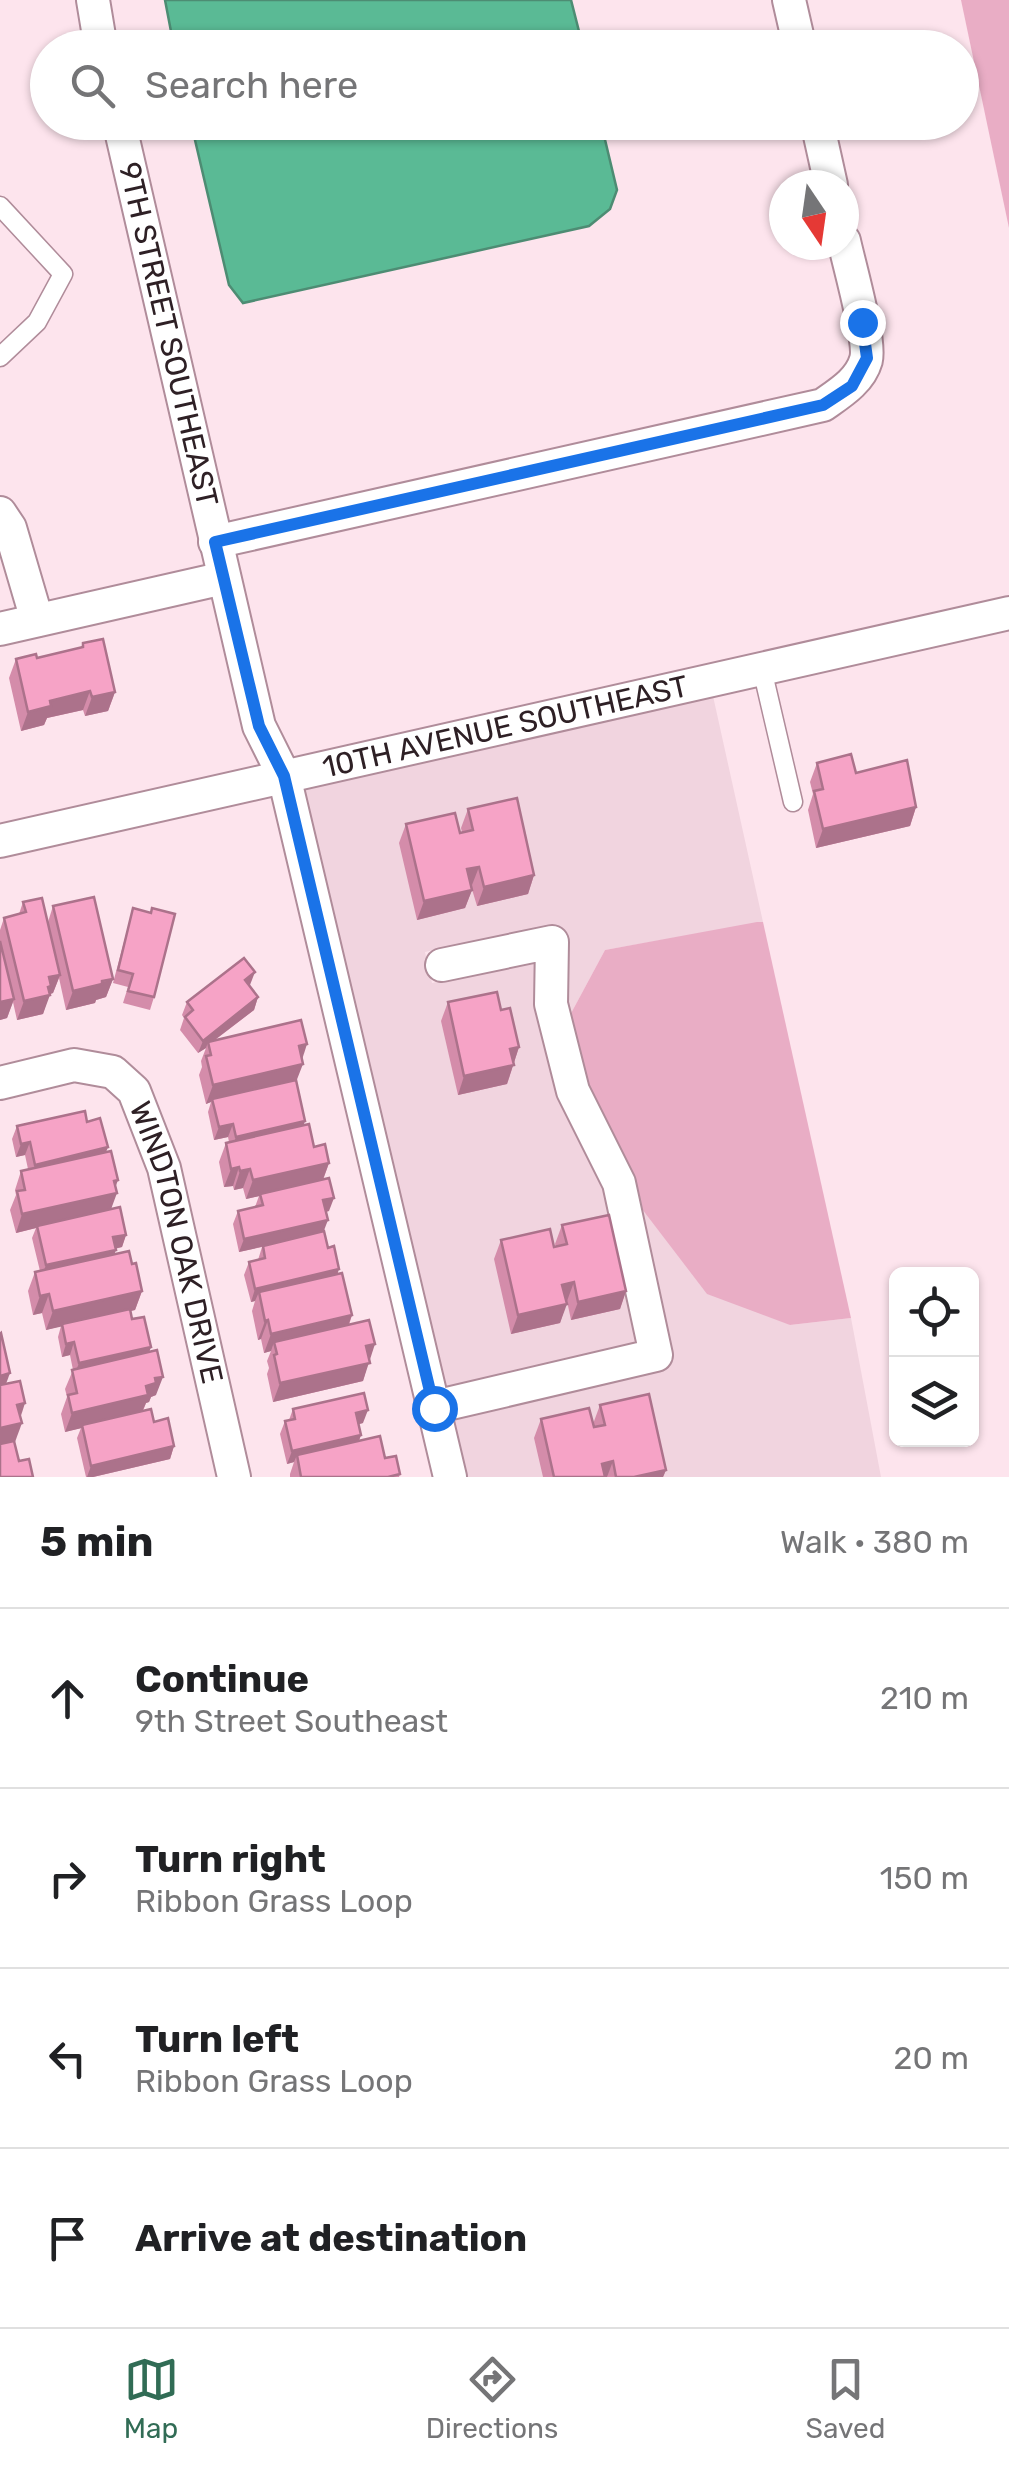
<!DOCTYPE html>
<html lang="en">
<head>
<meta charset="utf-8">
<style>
  :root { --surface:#fff; --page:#f2f2f2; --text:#202124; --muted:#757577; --line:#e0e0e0; --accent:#316c55 }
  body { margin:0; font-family:Rubik,sans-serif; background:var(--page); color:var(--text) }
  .controls { position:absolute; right:30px; bottom:30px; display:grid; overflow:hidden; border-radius:15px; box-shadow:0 2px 8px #0004 }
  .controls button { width:90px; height:90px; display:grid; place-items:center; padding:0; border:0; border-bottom:2px solid var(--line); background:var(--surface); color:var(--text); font:50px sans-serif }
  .compass { position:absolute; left:769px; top:170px; width:90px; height:90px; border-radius:50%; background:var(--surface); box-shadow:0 2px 8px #0004; rotate:167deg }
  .stop { position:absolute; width:30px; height:30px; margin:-22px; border:8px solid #1a73e8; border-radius:50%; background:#fff }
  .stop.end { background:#1a73e8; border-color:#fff; box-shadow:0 2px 10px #0008 }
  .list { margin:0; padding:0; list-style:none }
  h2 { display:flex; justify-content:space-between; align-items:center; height:130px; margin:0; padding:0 40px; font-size:42px }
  h2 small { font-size:32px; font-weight:400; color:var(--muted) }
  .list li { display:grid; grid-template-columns:65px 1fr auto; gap:30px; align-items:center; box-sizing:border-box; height:180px; padding:0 40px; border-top:2px solid var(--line) }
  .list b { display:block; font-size:38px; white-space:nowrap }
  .list p { margin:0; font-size:32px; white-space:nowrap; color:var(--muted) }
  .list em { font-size:32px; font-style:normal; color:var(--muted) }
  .icon { flex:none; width:55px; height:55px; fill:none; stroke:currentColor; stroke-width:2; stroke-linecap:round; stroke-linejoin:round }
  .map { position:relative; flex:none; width:1009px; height:1477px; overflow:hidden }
  .search { position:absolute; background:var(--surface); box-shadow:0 2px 8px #0004; left:30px; right:30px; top:30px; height:110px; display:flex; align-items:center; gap:25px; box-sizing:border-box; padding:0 35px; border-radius:55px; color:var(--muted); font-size:38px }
  .sheet { height:850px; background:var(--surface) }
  nav { display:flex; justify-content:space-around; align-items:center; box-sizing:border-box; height:140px; border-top:2px solid var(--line); background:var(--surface); font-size:28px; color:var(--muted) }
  nav a { display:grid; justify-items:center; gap:5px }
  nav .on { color:var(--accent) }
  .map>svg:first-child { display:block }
  .built { fill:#f1d4df }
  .green { fill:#e9adc5 }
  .water { fill:#5aba95; stroke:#4d8c73; stroke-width:2.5 }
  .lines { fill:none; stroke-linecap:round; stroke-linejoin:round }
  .service-casing { stroke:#b08c9a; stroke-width:21 }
  .minor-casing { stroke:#b08c9a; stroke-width:36 }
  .service { stroke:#fff; stroke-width:18 }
  .minor { stroke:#fff; stroke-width:32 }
  .wall { fill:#d48caa }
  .shaded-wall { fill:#ac728b }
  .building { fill:#f6a3c6; stroke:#ac728b; stroke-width:2.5 }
  .route { stroke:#1a73e8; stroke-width:12 }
  .labels { text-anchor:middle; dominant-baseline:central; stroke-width:8; stroke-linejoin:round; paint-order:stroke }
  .street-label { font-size:30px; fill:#2e2025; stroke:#fff }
</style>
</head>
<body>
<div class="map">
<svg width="1009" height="1477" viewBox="0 0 1009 1477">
  <rect width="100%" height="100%" fill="#fde4ed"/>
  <g class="built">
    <polygon points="713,696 763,922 605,950 569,1017 565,1003 567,943 549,926 425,952 432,983 537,961 606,1189 638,1343 444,1388 302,788"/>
    <polygon points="639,1205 790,1325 851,1318 881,1477 465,1477 452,1420 660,1371 670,1352"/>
  </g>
  <g class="green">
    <polygon points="961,0 1009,0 1009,228"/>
    <polygon points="757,922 763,922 851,1318 790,1325 707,1294 639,1205 587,1085 569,1017 605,950"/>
  </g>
  <g class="water">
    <polygon points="165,0 571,0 583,47 174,47"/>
    <polygon points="191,123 601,123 617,190 610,209 589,226 243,303 229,285"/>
  </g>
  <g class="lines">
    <defs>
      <g id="service">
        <polyline points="0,206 63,274 37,322 0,357"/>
        <polyline points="762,669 793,802"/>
      </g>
      <g id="minor">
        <polyline points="93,0 101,48"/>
        <polyline points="789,0 800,48"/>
        <path id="s1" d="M119 122 259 726 284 776 450 1477"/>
        <polyline points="817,122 831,185"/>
        <polyline points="0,513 10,528 37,620"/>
        <path d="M215 542 823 405C840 393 860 381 866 360 871 341 849 264 844 241"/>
        <polyline points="0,629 224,578"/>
        <path id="s2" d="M0 841 1009 613"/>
        <path id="s3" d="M0 1083 74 1065 113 1072 134 1091 164 1168 234 1477"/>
        <polyline points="434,1407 656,1355 619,1183 573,1091 551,1004 552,942 442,965"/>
      </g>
    </defs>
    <use href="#service" class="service-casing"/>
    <use href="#minor" class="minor-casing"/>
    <use href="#service" class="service"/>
    <use href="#minor" class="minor"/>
  </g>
  <g class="wall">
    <polygon points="83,643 115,692 108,711 85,716 83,710 47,718 44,725 21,731 9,678 16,659 37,658 81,648"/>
    <polygon points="817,763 856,773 916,807 910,826 816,848 808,810 813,794 810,782"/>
    <polygon points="468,809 534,875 528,894 477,906 471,886 472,890 465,908 417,920 399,843 406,824 462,832 461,828"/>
    <polygon points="23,902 48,922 53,906 113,979 106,997 96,1000 95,1003 66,1010 59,978 53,993 49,994 43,1014 17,1020 13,1002 7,1018 0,1020 0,930 4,918 19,914"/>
    <polygon points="133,908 154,997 150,1010 123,1003 128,987 113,983"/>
    <polygon points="250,985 249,986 258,997 254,1010 215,1040 302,1060 296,1081 304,1125 314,1147 329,1163 323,1180 329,1211 326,1212 323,1231 352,1315 349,1325 369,1359 363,1381 273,1402 267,1374 269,1368 267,1361 271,1351 264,1353 261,1339 258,1340 252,1311 255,1301 251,1302 244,1275 249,1262 258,1260 262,1247 239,1252 233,1224 238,1211 255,1207 259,1196 246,1199 243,1188 234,1190 233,1186 224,1187 219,1162 226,1143 229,1142 228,1137 214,1140 208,1112 211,1102 206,1104 199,1075 202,1067 201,1061 206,1048 198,1053 180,1030 184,1018 182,1015 187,1002"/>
    <polygon points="448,1002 501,1010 519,1047 507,1084 458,1095 441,1021"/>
    <polygon points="87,1122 106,1152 116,1187 111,1209 126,1235 122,1247 115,1249 114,1255 132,1264 142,1291 135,1310 130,1311 132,1319 151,1347 149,1352 156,1395 151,1397 149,1402 146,1403 143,1411 154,1422 174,1446 170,1459 93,1477 86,1477 77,1438 81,1428 65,1432 61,1414 67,1397 65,1389 73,1370 70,1355 62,1357 58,1337 61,1326 46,1330 42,1313 33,1315 28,1291 35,1272 40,1271 32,1238 36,1228 16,1233 10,1210 16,1195 15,1190 21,1171 28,1169 25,1155 16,1157 12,1139 17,1126"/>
    <polygon points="562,1225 626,1291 620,1309 571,1320 567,1301 560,1323 511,1334 494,1259 501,1240 556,1247 555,1244"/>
    <polygon points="600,1405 666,1470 663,1477 543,1477 534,1438 541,1419 593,1424"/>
    <polygon points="293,1409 363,1423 359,1424 361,1435 359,1441 385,1458 400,1474 399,1477 290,1477 290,1474 294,1462 287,1464 280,1434 285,1421 289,1420"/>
  </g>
  <g class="shaded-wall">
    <polygon points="90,691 83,710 47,718 44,725 21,731 28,712 50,701"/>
    <polygon points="115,692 108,711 85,716 92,697"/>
    <polygon points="916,807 910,826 816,848 823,829"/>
    <polygon points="479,867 472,885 460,888 467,869"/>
    <polygon points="534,875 528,894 477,906 484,887"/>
    <polygon points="472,890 465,908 417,920 424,901"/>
    <polygon points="255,972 250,985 240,993 245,980"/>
    <polygon points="60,975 53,993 48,995 50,995 43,1014 17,1020 24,1001 49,977"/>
    <polygon points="113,979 106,997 96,1000 95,1003 66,1010 73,991"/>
    <polygon points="258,997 254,1010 208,1045 208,1042 206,1048 198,1053 203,1041"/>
    <polygon points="14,999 7,1018 0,1020 0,1002"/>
    <polygon points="307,1044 301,1063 299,1046"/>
    <polygon points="519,1047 507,1084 458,1095 464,1076 510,1049"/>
    <polygon points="303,1064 296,1082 212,1099 211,1102 206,1104 213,1085"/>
    <polygon points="305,1121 301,1134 231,1150 236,1137"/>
    <polygon points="233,1124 228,1137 214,1140 219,1127"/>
    <polygon points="30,1142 25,1155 16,1157 21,1144"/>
    <polygon points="108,1147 103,1160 30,1178 35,1165"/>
    <polygon points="329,1163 322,1182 246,1199 253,1180"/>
    <polygon points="239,1167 233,1186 224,1187 231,1169"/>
    <polygon points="250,1169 243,1188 234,1190 240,1171"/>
    <polygon points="118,1180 113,1194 117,1193 110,1212 37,1226 36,1228 16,1233 22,1214"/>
    <polygon points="334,1198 329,1211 319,1213 323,1200"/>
    <polygon points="328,1220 323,1233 239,1252 244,1239"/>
    <polygon points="126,1235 122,1247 108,1250 113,1237"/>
    <polygon points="116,1250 111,1263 41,1278 46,1265"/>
    <polygon points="339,1269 335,1282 259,1292 255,1301 251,1302 255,1289"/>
    <polygon points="574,1282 567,1301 562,1285"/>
    <polygon points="142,1291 135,1310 46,1330 53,1311"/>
    <polygon points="626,1291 620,1309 571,1320 578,1302"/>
    <polygon points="49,1294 42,1313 33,1315 40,1296"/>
    <polygon points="567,1304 560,1323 511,1334 518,1315"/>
    <polygon points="352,1315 345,1334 274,1342 271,1351 264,1353 271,1334"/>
    <polygon points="268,1320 261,1339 258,1340 265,1321"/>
    <polygon points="74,1342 70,1355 62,1357 66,1344"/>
    <polygon points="375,1344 363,1381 273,1402 280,1383 366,1346"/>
    <polygon points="151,1347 146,1360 74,1376 79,1363"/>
    <polygon points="10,1373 3,1392 0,1393 0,1376"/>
    <polygon points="163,1377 156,1395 151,1397 149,1402 146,1403 141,1414 65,1432 72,1413 146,1386 155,1378"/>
    <polygon points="25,1403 19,1422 17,1405"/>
    <polygon points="368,1410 363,1423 352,1426 356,1413"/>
    <polygon points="22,1423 15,1442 0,1445 0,1428"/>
    <polygon points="361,1435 356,1448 297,1455 294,1462 287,1464 292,1451"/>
    <polygon points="174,1446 170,1459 93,1477 87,1477 91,1466"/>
    <polygon points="613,1461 607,1477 597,1477 602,1464"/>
    <polygon points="666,1470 663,1477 634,1477"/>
  </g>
  <g class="building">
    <polygon points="103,639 115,692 92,697 90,691 50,701 51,706 28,712 16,659 36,654 37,658 83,647 83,643"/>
    <polygon points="851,754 856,773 907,760 916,807 823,829 814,791 823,789 817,763"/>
    <polygon points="517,798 534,875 484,887 479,867 467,869 472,890 424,901 406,824 455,813 460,833 473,830 468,809"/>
    <polygon points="94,897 113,979 102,981 102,984 73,991 53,906"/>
    <polygon points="42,898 60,975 49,977 51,986 48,987 50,995 24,1001 4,918 26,912 23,902"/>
    <polygon points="133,908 151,913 152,908 175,914 154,997 128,991 133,974 118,970"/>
    <polygon points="0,941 14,999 0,1002"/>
    <polygon points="244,958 255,972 245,980 258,997 203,1041 185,1017 193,1010 187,1002"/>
    <polygon points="497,992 501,1010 510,1008 519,1047 510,1049 514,1065 464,1076 448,1002"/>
    <polygon points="301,1020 307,1044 299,1046 303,1064 213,1085 206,1056 211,1055 208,1042"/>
    <polygon points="296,1080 305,1121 236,1137 233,1124 219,1127 212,1099"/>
    <polygon points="85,1111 87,1122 100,1118 108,1147 35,1165 30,1142 21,1144 17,1126"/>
    <polygon points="309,1124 314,1147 325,1144 329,1163 253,1180 250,1169 240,1171 239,1167 231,1169 226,1143"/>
    <polygon points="111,1151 118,1180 114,1181 117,1193 22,1214 17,1191 25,1190 21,1171"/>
    <polygon points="329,1178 334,1198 323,1200 328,1220 244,1239 238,1211 263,1205 260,1194"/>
    <polygon points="120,1207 126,1235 113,1237 116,1250 46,1265 37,1226"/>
    <polygon points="609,1215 626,1291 578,1302 574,1282 562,1285 567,1304 518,1315 501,1240 550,1229 554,1247 567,1244 562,1225"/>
    <polygon points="324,1231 328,1248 334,1246 339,1269 255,1289 249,1262 265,1258 263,1246"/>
    <polygon points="129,1251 132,1264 136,1263 142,1291 53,1311 49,1294 40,1296 35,1272"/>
    <polygon points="342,1273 352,1315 271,1334 268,1320 265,1321 259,1292"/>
    <polygon points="130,1309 132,1319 144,1317 151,1347 79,1363 74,1342 66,1344 62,1324"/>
    <polygon points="369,1320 375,1344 366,1346 370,1363 280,1383 274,1355 277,1354 274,1342"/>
    <polygon points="1,1333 10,1373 0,1376 0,1334"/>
    <polygon points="157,1350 163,1377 155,1378 156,1383 146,1386 148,1395 72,1413 68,1395 77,1393 72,1370"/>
    <polygon points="20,1381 25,1403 17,1405 22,1423 0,1428 0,1385"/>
    <polygon points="364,1393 368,1410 356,1413 361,1435 292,1451 285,1421 295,1419 293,1409"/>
    <polygon points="649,1394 666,1470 634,1477 616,1477 613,1461 602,1464 605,1477 554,1477 541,1419 589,1408 594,1427 605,1425 600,1405"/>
    <polygon points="151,1409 154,1422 168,1418 174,1446 91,1466 82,1425"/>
    <polygon points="380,1436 385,1458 396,1456 400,1474 388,1477 301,1477 297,1455"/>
    <polygon points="14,1441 19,1461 29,1459 33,1477 0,1477 0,1444"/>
  </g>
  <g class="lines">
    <polyline class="route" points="434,1408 284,776 259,726 215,542 823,405 852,386 867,358 862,322"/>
  </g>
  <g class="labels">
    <g class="street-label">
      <text stroke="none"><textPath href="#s1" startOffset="218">9TH STREET SOUTHEAST</textPath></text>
      <text stroke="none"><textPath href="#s2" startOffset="518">10TH AVENUE SOUTHEAST</textPath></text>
      <text stroke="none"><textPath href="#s3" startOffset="302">WINDTON OAK DRIVE</textPath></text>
    </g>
  </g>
</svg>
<div class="controls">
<button><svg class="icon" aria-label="locate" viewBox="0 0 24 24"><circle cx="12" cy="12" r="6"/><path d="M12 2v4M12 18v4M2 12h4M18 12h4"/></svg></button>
<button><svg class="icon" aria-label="layers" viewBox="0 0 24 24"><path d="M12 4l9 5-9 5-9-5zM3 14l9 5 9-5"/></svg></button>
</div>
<svg class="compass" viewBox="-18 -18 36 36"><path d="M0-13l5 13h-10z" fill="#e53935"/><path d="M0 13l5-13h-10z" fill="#757577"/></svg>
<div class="stop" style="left:434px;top:1408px"></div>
<div class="stop end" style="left:862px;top:322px"></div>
<div class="search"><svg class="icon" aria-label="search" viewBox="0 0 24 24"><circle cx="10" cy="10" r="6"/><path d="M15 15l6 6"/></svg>Search here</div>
</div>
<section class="sheet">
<h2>5 min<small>Walk · 380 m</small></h2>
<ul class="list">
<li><svg class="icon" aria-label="ahead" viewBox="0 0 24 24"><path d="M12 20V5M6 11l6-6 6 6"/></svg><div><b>Continue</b><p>9th Street Southeast</p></div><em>210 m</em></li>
<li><svg class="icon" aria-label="right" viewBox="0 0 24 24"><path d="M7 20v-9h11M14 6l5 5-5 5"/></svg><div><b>Turn right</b><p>Ribbon Grass Loop</p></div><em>150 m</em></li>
<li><svg class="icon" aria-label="left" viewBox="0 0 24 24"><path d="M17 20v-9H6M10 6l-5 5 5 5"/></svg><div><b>Turn left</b><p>Ribbon Grass Loop</p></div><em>20 m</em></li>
<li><svg class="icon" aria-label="arrive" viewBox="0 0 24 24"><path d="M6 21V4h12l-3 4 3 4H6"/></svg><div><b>Arrive at destination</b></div></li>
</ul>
</section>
<nav>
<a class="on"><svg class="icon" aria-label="map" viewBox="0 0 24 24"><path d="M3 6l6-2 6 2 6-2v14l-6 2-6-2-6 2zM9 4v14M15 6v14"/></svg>Map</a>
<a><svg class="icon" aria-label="directions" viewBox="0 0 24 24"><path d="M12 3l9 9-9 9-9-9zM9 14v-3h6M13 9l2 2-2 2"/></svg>Directions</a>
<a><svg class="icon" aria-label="saved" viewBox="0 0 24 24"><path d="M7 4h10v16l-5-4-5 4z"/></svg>Saved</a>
</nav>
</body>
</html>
